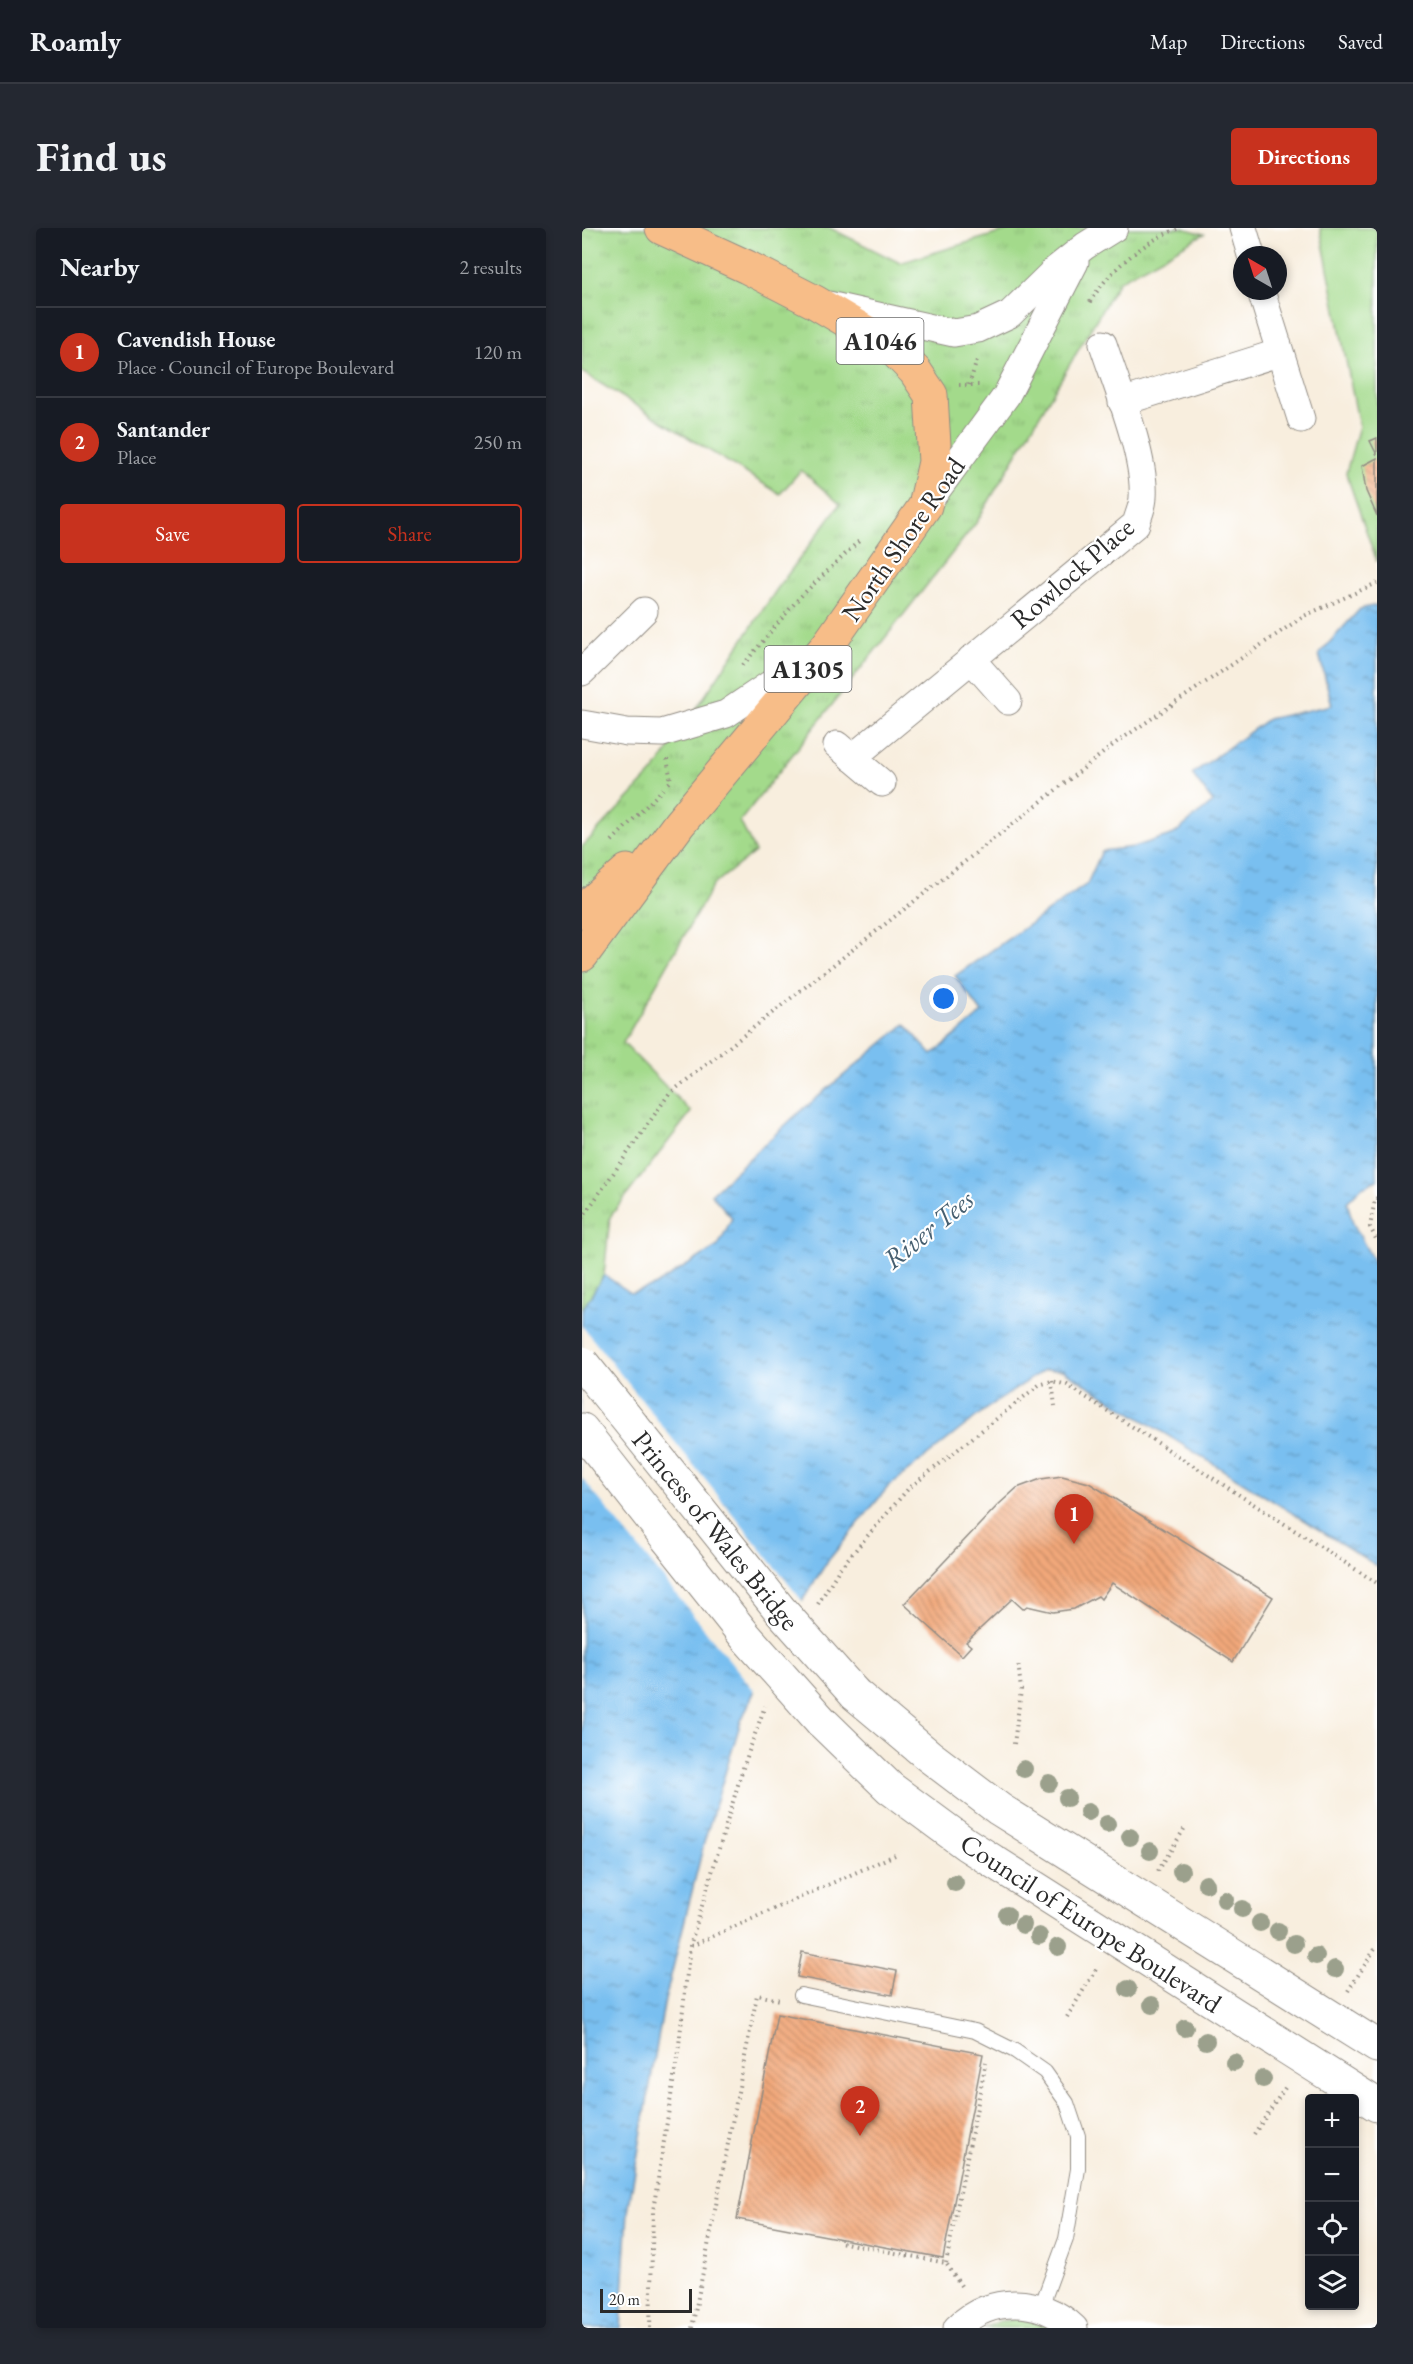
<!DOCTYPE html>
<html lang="en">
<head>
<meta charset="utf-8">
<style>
  :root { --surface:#171b24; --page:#242831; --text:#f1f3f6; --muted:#9ea1a6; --line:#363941; --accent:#c8321e }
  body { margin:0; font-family:"EB Garamond",serif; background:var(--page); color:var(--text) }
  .controls { position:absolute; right:18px; bottom:18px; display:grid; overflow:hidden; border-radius:6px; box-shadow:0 3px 9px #0003 }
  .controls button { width:54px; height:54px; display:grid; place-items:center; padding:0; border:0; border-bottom:2px solid var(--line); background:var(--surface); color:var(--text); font:30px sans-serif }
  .compass { position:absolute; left:651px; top:18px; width:54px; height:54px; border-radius:50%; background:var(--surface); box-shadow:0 3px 9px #0003; rotate:321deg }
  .scale { position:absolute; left:18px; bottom:15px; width:92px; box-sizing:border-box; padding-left:6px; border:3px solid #2b2b2b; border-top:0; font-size:16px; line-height:21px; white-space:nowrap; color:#2b2b2b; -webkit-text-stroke:4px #fff; paint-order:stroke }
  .you { position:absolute; left:362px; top:771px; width:21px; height:21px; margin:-15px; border:4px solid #fff; border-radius:50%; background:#1a73e8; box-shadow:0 0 0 9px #1a73e833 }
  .badge { display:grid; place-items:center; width:39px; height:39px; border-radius:50%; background:var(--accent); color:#fff; font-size:20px; font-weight:700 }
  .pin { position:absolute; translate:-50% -50px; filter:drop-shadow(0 2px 3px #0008) }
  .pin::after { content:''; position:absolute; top:32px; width:21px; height:18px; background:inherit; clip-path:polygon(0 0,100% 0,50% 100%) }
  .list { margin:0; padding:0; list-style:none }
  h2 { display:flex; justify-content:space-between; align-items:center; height:78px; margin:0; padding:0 24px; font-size:26px }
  h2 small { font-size:20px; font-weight:400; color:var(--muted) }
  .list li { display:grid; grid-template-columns:39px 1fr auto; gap:18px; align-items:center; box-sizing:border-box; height:90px; padding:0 24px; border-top:2px solid var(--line) }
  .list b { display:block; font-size:22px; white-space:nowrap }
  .list p { margin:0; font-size:20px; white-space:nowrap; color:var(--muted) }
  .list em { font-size:20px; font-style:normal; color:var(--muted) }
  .actions { display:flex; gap:12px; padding:18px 24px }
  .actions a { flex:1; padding:14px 0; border:2px solid var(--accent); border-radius:6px; text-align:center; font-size:21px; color:var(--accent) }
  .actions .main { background:var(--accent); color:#fff }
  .icon { flex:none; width:33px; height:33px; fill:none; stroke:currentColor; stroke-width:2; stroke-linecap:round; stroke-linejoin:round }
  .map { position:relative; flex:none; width:795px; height:2100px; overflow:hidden; border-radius:6px }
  header { display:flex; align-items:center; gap:36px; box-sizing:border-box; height:84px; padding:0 30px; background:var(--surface); border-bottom:2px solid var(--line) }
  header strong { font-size:28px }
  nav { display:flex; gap:33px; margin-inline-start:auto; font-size:21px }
  .intro { display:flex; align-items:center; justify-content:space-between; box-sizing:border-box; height:144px; padding:0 36px }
  h1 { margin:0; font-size:42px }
  .button { padding:15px 27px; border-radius:6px; background:var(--accent); color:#fff; font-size:21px; font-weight:700 }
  main { display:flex; gap:36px; padding:0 36px }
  aside { flex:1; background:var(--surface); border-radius:6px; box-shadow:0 3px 9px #0003 }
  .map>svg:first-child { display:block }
  .grass { fill:url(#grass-tufts); stroke:#67825b; stroke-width:1.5 }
  .pitch { fill:#a3da8b; stroke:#67825b; stroke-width:1.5 }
  .water { fill:url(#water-ripples); stroke:#52758e; stroke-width:1.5 }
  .pier { fill:#f8eede }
  .building { fill:url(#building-back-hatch) }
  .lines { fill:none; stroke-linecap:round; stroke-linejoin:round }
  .service-casing { stroke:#928c84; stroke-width:16 }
  .minor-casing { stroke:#928c84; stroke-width:29 }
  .tertiary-casing { stroke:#928c84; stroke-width:35 }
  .primary-casing { stroke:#928c84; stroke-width:35 }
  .path { stroke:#928c84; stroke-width:4; stroke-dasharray:1.5 4.5; stroke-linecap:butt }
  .service { stroke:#fff; stroke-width:14 }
  .minor { stroke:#fff; stroke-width:27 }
  .tertiary { stroke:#fff; stroke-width:33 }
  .primary { stroke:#f7bd88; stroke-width:33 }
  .tertiary-bridge-casing { stroke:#928c84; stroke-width:35; stroke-linecap:butt }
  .tertiary-bridge { stroke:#fff; stroke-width:33 }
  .tree { fill:#9ba08c }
  .labels { text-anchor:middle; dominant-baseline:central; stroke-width:4.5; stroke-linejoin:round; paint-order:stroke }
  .shield { fill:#fff; stroke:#6b6b6b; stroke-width:1.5 }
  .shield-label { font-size:26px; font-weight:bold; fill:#2b2b2b }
  .street-label { font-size:27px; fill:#2b2b2b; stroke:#fff }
  .water-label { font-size:28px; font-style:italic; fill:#465f70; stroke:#fff }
</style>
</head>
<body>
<header>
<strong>Roamly</strong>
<nav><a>Map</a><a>Directions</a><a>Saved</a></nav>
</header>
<div class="intro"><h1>Find us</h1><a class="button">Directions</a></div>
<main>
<aside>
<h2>Nearby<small>2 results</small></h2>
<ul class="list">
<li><span class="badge">1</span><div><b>Cavendish House</b><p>Place · Council of Europe Boulevard</p></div><em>120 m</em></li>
<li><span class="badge">2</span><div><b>Santander</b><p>Place</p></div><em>250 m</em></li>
</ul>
<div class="actions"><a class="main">Save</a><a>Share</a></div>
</aside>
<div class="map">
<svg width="795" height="2100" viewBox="0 0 795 2100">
  <defs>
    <pattern id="grass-tufts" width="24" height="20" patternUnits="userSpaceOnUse" patternTransform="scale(1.5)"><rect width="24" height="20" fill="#a3da8b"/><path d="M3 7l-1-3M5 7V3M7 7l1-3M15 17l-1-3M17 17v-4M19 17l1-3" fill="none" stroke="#8cbb78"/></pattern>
    <pattern id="water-ripples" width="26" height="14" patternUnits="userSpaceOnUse" patternTransform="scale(1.5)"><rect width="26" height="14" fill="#79bff0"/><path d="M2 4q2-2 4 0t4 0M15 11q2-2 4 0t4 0" fill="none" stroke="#639bc3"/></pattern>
    <pattern id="building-back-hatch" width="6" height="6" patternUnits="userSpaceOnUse" patternTransform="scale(1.5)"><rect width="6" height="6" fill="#f2a87a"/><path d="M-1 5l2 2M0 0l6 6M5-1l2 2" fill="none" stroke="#c48964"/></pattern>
  </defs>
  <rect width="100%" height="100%" fill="#fff"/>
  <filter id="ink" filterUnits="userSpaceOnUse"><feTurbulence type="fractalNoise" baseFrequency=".0167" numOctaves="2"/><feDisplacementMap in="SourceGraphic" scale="12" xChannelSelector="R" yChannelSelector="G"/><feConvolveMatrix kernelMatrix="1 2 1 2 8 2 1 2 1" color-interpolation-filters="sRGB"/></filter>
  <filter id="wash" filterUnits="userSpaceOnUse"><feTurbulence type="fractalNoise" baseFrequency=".008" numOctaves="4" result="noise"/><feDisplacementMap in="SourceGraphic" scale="24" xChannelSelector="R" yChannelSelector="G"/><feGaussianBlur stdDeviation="1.35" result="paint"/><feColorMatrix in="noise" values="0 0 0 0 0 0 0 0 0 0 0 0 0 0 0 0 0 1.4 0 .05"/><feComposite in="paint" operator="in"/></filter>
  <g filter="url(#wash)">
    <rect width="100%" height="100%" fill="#f8eede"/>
    <g class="grass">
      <polygon points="0,0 248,0 318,35 434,0 601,0 622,6 537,53 394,295 158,593 173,624 131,657 41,815 109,884 28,989 22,1047 0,1082 0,619 73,542 195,361 258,276 219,242 198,266 0,144"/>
      <polygon points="435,2091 452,2093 469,2100 402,2100 418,2093"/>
    </g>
    <polygon class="pitch" points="738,0 795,0 795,334 764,245 777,198"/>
    <polygon class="water" points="795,377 795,952 780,959 765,974 771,995 795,1040 795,1338 481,1142 462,1142 404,1181 306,1259 245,1334 197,1409 159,1493 123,1611 82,1776 46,1983 39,2100 0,2100 0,1082 22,1047 49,1065 72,1058 136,1018 150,990 129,966 213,888 323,796 350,827 400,785 373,748 505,656 520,623 552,619 592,606 631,574 610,546 686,491 750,477 737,426 778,381"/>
    <polygon class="pier" points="0,1098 222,1375 199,1410 175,1466 0,1250"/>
    <g id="blocks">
      <g class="building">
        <polygon points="795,210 795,227 788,213"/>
        <polygon points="795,230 795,288 784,263 780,238"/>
        <polygon points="480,1248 507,1255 691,1369 651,1434 530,1355 519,1371 516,1368 492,1381 471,1384 445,1378 441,1381 430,1371 384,1414 389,1418 380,1428 322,1376 416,1277 435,1260 459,1251"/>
        <polygon points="220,1724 315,1743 310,1767 215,1749"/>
        <polygon points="195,1786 401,1826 361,2030 155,1991"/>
      </g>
    </g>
  </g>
  <g filter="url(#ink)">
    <use href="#blocks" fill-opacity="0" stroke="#928c84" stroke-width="1.5"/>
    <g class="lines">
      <defs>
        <polyline id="service" points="219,1767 393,1803 433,1823 463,1844 485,1875 496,1908 496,1941 484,2011 459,2079"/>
        <g id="minor">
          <polyline points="661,0 669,27"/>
          <polyline points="679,63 719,191"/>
          <polyline points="246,77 372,105 396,101 428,86 474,41 503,18 532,0"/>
          <polyline points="540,174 696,125"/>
          <polyline points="346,274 424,168 493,34"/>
          <polyline points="389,431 426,473"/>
          <polyline points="0,444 62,383"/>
          <polyline points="0,496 45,504 80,505 144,486 227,430"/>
          <polyline points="255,517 300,555"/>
          <path d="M270 530 554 296C556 288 561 278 561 269 564 229 534 156 521 116"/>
          <path d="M375 2100C408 2067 459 2069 492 2100"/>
        </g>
        <g id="tertiary">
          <polyline points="0,1202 85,1310"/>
          <polyline points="273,1466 347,1528 417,1581 795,1818"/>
          <polyline points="239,1493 308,1560 384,1616 795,1877"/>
        </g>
        <g id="primary">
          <polyline points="0,683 45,643"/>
          <polyline points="0,727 97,596 246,417 343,278 353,234 349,167 333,143 309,119 233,74 165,39 80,0"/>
        </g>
      </defs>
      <use href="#service" class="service-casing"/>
      <use href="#minor" class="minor-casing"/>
      <use href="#tertiary" class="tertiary-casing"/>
      <use href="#primary" class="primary-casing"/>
      <g class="path">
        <path d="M508 74C527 42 563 12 598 0"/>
        <polyline points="377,157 397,157"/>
        <polyline points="387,157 396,129"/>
        <polyline points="161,437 217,370 277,313"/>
        <polyline points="85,531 89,553 86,556"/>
        <polyline points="30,613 81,561"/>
        <polyline points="795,970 793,971 788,999 795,1013"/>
        <polyline points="0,990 87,866 535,514 722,388 795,355"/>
        <polyline points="470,1153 473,1178"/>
        <polyline points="236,1376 258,1340 326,1261 457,1157 470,1153 485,1157 795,1355"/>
        <polyline points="432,1516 439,1462 436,1433"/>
        <polyline points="576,1643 604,1598"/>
        <polyline points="109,1718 313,1627"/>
        <polyline points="766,1763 795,1718"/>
        <polyline points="485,1789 516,1738"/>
        <polyline points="672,1906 705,1857"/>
        <polyline points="258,2010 258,2014 364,2035 381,2061"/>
        <polyline points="364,2035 404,1834"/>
        <polyline points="68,2100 71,1983 97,1817 108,1718 161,1540 183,1478"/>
        <polyline points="110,2100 175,1767 198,1772"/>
      </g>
      <use href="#service" class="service"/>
      <use href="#minor" class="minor"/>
      <use href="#tertiary" class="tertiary"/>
      <use href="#primary" class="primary"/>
      <defs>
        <g id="tertiary-bridge">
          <polyline points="0,1135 199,1383 273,1466"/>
          <polyline points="85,1310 164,1409 239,1493"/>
        </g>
      </defs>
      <use href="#tertiary-bridge" class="tertiary-bridge-casing"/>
      <use href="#tertiary-bridge" class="tertiary-bridge"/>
    </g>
    <g class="tree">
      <circle cx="442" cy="1541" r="9"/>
      <circle cx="467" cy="1555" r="9"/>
      <circle cx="485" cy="1570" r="9"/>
      <circle cx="506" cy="1584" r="9"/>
      <circle cx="525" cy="1596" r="9"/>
      <circle cx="548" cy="1609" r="9"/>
      <circle cx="568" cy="1623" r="9"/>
      <circle cx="599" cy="1643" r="9"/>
      <circle cx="373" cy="1655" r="9"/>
      <circle cx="624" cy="1656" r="9"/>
      <circle cx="643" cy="1672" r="9"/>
      <circle cx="660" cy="1681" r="9"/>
      <circle cx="425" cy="1687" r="9"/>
      <circle cx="678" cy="1695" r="9"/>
      <circle cx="441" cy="1697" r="9"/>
      <circle cx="696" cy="1703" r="9"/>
      <circle cx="457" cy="1708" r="9"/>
      <circle cx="712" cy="1716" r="9"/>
      <circle cx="476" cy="1719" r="9"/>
      <circle cx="734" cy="1728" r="9"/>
      <circle cx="753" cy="1741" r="9"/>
      <circle cx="546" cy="1761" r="9"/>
      <circle cx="570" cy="1777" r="9"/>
      <circle cx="603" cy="1800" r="9"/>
      <circle cx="624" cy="1813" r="9"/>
      <circle cx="652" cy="1834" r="9"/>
      <circle cx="681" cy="1851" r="9"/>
    </g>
  </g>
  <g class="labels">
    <g class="shield">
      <rect x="254.5" y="90" width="87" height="46" rx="4.5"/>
      <rect x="182.5" y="418" width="87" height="46" rx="4.5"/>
    </g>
    <g class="shield-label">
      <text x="298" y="113">A1046</text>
      <text x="226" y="441">A1305</text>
    </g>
    <g class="street-label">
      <text transform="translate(321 311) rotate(-55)">North Shore Road</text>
      <text transform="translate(490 345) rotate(-41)">Rowlock Place</text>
      <text transform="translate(134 1302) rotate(51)">Princess of Wales Bridge</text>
      <text transform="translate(509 1695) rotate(33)">Council of Europe Boulevard</text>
    </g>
    <g class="water-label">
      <text transform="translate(346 1001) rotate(-39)">River Tees</text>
    </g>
  </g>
</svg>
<div class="controls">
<button>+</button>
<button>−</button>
<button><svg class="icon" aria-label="locate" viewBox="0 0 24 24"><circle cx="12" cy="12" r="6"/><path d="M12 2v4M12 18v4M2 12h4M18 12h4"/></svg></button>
<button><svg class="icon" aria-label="layers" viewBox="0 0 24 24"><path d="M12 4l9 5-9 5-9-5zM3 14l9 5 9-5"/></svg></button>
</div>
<svg class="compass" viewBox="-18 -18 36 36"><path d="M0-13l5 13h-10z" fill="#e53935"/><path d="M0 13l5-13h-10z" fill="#9ea1a6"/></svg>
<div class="scale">20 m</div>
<div class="you"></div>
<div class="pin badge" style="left:492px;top:1316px">1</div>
<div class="pin badge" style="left:278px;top:1908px">2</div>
</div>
</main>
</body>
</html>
